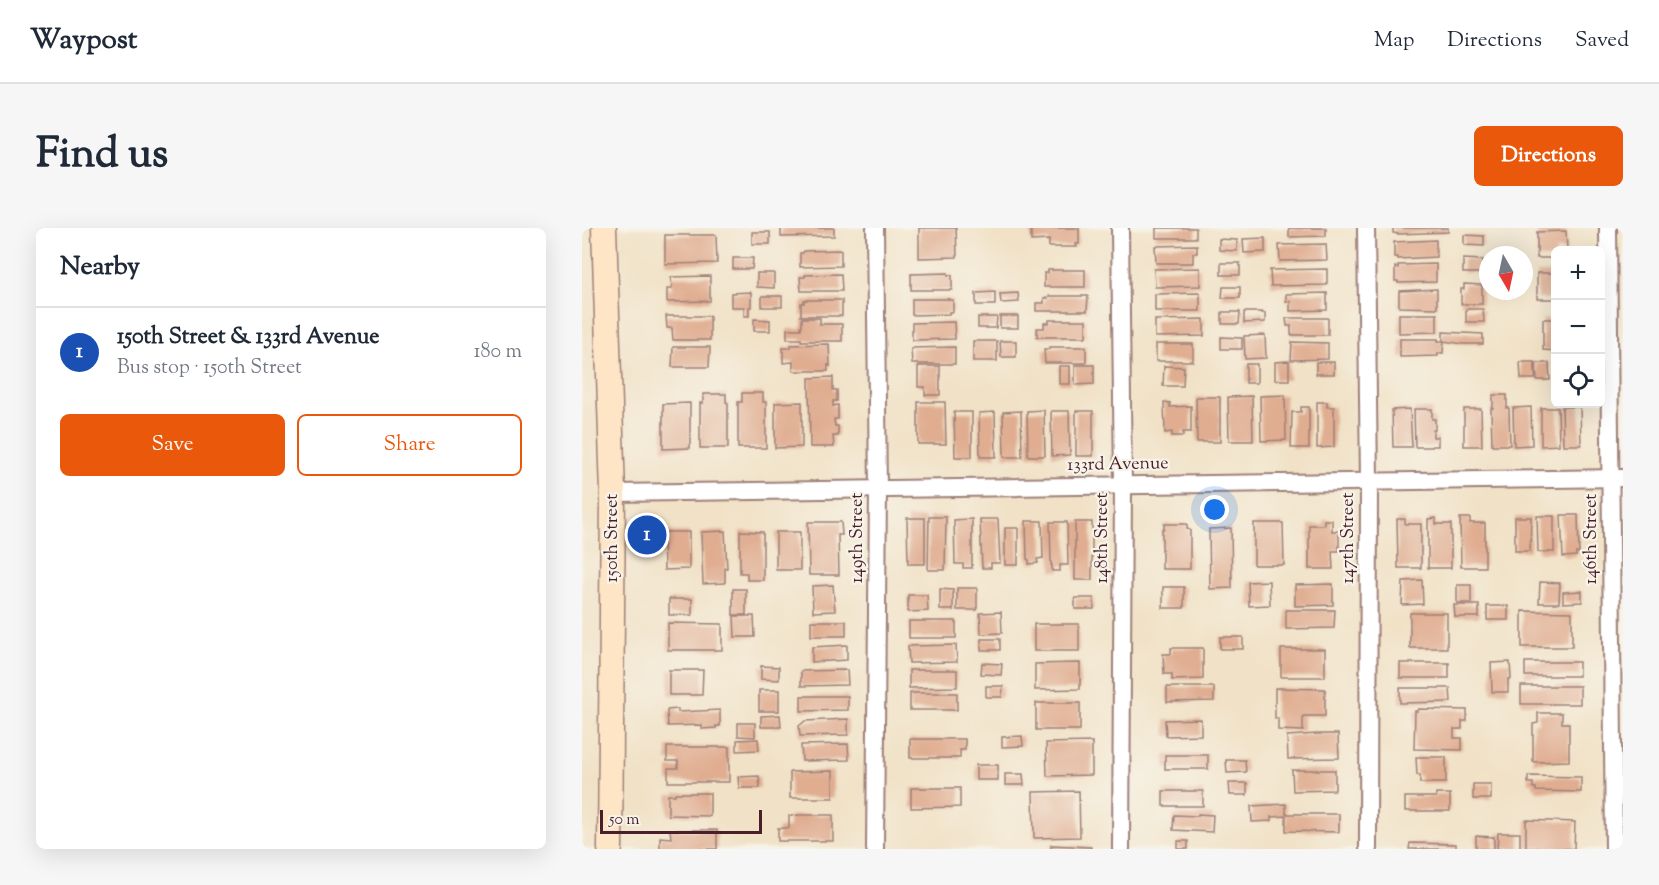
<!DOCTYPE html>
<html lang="en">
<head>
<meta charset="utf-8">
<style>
  :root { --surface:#fff; --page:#f6f6f7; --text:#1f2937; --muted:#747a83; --line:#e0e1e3; --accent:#ea580c }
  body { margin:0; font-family:"Sorts Mill Goudy",serif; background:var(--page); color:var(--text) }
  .controls { position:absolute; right:18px; top:18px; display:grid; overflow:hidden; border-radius:9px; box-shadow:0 6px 24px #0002 }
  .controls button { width:54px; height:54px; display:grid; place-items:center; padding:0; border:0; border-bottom:2px solid var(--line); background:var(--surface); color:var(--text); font:30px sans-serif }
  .compass { position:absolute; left:897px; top:18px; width:54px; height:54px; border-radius:50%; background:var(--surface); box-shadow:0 6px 24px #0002; rotate:171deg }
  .scale { position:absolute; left:18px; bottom:15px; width:162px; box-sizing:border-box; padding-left:6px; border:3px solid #4a1f2b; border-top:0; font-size:16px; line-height:21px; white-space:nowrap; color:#4a1f2b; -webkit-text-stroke:4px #f7f3e8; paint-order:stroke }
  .you { position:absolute; left:633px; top:282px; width:21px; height:21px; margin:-15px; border:4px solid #fff; border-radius:50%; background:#1a73e8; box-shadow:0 0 0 9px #1a73e833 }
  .badge { display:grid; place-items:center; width:39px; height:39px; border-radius:50%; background:var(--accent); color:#fff; font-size:20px; font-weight:700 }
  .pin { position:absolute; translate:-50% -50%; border:3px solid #fff; box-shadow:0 2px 6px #0006 }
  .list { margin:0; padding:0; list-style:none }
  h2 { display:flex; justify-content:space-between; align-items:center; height:78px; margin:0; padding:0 24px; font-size:26px }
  h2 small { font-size:20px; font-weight:400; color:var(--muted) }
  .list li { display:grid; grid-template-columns:39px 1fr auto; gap:18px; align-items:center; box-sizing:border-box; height:90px; padding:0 24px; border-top:2px solid var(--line) }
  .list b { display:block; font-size:22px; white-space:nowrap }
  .list p { margin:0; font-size:20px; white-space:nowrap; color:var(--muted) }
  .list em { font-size:20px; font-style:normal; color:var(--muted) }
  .actions { display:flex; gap:12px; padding:18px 24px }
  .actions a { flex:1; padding:14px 0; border:2px solid var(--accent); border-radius:9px; text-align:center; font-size:21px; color:var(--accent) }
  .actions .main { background:var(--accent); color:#fff }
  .icon { flex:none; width:33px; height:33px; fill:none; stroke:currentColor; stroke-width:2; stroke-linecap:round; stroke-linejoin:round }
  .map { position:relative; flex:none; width:1041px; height:621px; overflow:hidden; border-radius:9px }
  header { display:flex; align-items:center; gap:36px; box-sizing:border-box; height:84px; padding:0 30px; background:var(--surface); border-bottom:2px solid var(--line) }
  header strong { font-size:28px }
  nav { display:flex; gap:33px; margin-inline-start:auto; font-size:21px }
  .intro { display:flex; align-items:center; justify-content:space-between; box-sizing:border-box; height:144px; padding:0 36px }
  h1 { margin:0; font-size:42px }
  .button { padding:15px 27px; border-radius:9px; background:var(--accent); color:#fff; font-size:21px; font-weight:700 }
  main { display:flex; gap:36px; padding:0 36px }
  aside { flex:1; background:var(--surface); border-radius:9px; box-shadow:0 6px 24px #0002 }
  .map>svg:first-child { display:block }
  .building { fill:#e0ad91 }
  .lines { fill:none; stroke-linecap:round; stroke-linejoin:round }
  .minor-casing { stroke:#9e8079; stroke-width:20 }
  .secondary-casing { stroke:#9e8079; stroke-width:27 }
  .minor { stroke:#fff; stroke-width:16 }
  .secondary { stroke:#fde5c5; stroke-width:24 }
  .labels { text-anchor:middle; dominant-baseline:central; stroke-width:4.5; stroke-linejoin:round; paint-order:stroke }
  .street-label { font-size:18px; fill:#4a1f2b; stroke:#f7f3e8 }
</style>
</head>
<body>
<header>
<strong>Waypost</strong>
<nav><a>Map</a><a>Directions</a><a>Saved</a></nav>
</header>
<div class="intro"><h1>Find us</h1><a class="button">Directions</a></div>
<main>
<aside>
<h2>Nearby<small></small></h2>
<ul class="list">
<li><span class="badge" style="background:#1a4fb4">1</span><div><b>150th Street &amp; 133rd Avenue</b><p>Bus stop · 150th Street</p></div><em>180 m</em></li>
</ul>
<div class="actions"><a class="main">Save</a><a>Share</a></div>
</aside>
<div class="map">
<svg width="1041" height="621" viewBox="0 0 1041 621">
  <rect width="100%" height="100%" fill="#f7f3e8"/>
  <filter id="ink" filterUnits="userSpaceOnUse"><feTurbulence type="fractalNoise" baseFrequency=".0167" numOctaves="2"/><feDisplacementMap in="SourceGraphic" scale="12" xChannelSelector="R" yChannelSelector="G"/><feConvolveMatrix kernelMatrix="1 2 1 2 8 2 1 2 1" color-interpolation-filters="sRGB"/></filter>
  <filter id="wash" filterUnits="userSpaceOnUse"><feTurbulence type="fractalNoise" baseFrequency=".008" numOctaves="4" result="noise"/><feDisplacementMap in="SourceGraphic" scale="24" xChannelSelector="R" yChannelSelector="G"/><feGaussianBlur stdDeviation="1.35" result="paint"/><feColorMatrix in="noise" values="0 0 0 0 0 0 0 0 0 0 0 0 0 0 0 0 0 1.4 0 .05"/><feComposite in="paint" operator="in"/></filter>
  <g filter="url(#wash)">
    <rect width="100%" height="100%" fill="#f1e2c7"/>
    <g id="blocks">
      <g class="building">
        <polygon points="199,0 252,0 252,8 199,9"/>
        <polygon points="337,0 374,0 375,29 337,30"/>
        <polygon points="449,0 497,0 497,16 494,16 495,19 467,19 467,12 449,13"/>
        <rect x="574" y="0" width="40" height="10"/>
        <polygon points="707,0 744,0 744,8 707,9"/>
        <polygon points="811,0 866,0 866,4 816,6 811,5"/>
        <polygon points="984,3 985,22 974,22 974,30 955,30 955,4"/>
        <rect x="170" y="4" width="18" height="12"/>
        <polygon points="83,7 134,7 135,35 83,36"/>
        <polygon points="882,7 902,8 902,18 882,17"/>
        <polygon points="683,10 683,24 662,25 661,11"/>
        <polygon points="637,11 655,12 655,23 637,22"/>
        <polygon points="854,12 854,29 816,31 816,29 812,29 812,14"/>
        <polygon points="744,16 745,32 698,33 697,17"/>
        <polygon points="615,17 615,25 611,25 611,35 574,35 573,18"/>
        <polygon points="259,22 259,38 218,39 218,25 221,25 222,23"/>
        <polygon points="151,30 171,30 170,41 151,41"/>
        <polygon points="881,31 901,32 901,45 881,45"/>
        <rect x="639" y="35" width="19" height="12"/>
        <polygon points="854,36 854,54 816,55 816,53 813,53 813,39 816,40 816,37"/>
        <polygon points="618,40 618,58 573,59 572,41"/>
        <polygon points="745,41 745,57 689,58 688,42"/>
        <polygon points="466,42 503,42 503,59 462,59 462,45 466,45"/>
        <polygon points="175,45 192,45 192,60 175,59"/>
        <polygon points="366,45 366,47 370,47 370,62 329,62 329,46"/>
        <rect x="955" y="45" width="19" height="26"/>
        <polygon points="259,46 260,63 219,63 218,49 223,49 223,47"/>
        <polygon points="128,48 128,73 85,74 85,61 90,61 89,49"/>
        <polygon points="882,56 900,57 900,76 879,76 879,61 882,61"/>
        <polygon points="641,59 658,59 658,70 640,70"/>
        <polygon points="855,61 855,80 817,79 817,63"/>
        <polygon points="169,64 169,79 167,79 167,88 162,88 162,79 149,79 149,65"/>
        <polygon points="413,64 413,77 394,77 394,65"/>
        <polygon points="436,65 437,74 419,75 418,66"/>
        <polygon points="618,65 618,83 573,83 573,66"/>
        <polygon points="745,65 745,82 708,83 708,73 704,73 704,66"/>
        <rect x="180" y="68" width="20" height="11"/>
        <polygon points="467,68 506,68 505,83 454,83 454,75 462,75 462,70 466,70"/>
        <polygon points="330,71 367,71 367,72 371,72 371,84 367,84 367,86 330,87"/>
        <polygon points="222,72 260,72 260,88 219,88 219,75 222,75"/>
        <polygon points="884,81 901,81 902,94 884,94"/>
        <polygon points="640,84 658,84 657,96 640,96"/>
        <polygon points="662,84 680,84 680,85 683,85 683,94 662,95"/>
        <polygon points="817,86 855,86 855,104 817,105"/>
        <polygon points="84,88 128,88 128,112 91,112 90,100 85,100"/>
        <rect x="418" y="88" width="18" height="12"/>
        <polygon points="396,89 415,89 414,100 396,100"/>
        <polygon points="220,90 238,90 238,96 260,96 260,113 219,113 219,111 205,111 205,101 219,101 219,98 220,98"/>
        <polygon points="704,90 746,90 746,107 709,107 709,98 705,98"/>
        <polygon points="172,91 188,92 188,103 172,103"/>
        <polygon points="622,91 622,108 573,109 573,92"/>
        <polygon points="961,91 974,91 974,123 961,122"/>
        <polygon points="467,92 504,92 504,109 455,109 455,100 462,100 462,95 467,95"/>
        <polygon points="372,94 373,111 330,112 330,95"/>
        <polygon points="861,104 901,106 901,116 881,116 862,113 861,125 856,125 856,128 818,129 818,111 856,111 856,113 861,113"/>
        <polygon points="683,107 684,130 663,131 662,108"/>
        <polygon points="639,109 660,110 660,121 639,121"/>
        <rect x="391" y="113" width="24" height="20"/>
        <polygon points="418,113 434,113 434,129 419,129"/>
        <polygon points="710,114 746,115 746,131 709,132"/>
        <polygon points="247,116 248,138 246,137 246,143 211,143 211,134 201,135 201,120 209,120 209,117"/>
        <rect x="574" y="116" width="37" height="17"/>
        <polygon points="91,119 128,119 127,139 90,139"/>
        <polygon points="373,119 373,136 330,136 329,120"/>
        <polygon points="467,119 504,119 504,135 463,135 462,121 467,121"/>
        <polygon points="707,133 707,152 693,152 693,134"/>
        <rect x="734" y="134" width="18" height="12"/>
        <polygon points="938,134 953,134 953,151 939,151"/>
        <polygon points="954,135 967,135 968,152 955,152"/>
        <rect x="664" y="136" width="11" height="19"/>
        <polygon points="493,137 512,137 512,156 493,157"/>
        <polygon points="336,138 358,138 358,167 343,167 343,159 336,159"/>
        <rect x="477" y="138" width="11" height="18"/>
        <polygon points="582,138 602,139 601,158 581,158"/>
        <polygon points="251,149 251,162 255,162 255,173 251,173 251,178 256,177 256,191 252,191 253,198 256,198 256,208 251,208 252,219 228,219 227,150"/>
        <polygon points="160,165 181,165 181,174 184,174 184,220 156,220 156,174 160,174"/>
        <polygon points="121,166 144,166 144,174 146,175 146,220 118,220 118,175 121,175"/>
        <polygon points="703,167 704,212 679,213 678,168"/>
        <polygon points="911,167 925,167 925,180 927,180 928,217 910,217 909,180 911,180"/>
        <polygon points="670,168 671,213 647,213 646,169"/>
        <polygon points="614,169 638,169 638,214 615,214"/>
        <polygon points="220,174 220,219 193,220 193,175"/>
        <polygon points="336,174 363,174 364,216 336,216"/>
        <polygon points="582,174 588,175 588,179 609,178 609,204 601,204 601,208 590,208 590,204 583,205"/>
        <polygon points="735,174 745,174 745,179 752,179 752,219 735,220"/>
        <polygon points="108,175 108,220 81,221 81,176"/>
        <polygon points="719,179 727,179 727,220 709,220 710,184 719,184"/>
        <polygon points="949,179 950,217 932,218 931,180"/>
        <polygon points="980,179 998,179 999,217 981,217"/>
        <polygon points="959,180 976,180 977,217 959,218"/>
        <polygon points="828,181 830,219 811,219 810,182"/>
        <polygon points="832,181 850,181 850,191 853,191 853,202 851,202 851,209 856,209 856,218 850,218 850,219 833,219"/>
        <polygon points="882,181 899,181 900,218 882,218"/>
        <polygon points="462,182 463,228 446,228 445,183"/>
        <polygon points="439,183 440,229 422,229 421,184"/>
        <polygon points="469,183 487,183 488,227 470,228"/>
        <rect x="494" y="183" width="17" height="45"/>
        <polygon points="372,184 390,184 390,229 373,229"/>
        <polygon points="413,184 414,229 398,229 397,185"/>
        <polygon points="979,287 996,287 997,325 994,325 994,328 981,329"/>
        <polygon points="955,288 972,288 972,324 956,324"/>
        <polygon points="347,289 364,289 363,342 346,342"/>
        <polygon points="933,289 949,289 948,323 933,323"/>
        <polygon points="325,290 343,290 343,336 326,336"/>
        <polygon points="854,290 854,296 869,296 869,340 846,340 846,291"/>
        <polygon points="878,290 888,290 888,295 903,295 903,339 879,339"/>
        <polygon points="390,291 390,340 381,340 381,336 373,336 372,292"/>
        <polygon points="398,291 416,291 418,335 409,335 409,340 400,340"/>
        <polygon points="815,291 823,291 823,296 839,296 839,340 816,340"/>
        <polygon points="742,292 750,292 750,303 757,303 757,323 750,323 751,341 727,341 727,297 742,297"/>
        <polygon points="444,293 460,293 461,330 455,331 456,335 447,336 447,332 445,331"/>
        <polygon points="226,294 259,294 260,307 256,307 257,347 227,347"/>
        <polygon points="468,294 485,294 486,337 478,337 478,343 470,343 470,337 469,337"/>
        <rect x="493" y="294" width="17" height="58"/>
        <polygon points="672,295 701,295 702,337 672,337"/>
        <polygon points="582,296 605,296 605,301 608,302 608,341 580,341 580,301 582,301"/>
        <rect x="423" y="300" width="13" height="37"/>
        <polygon points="649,300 650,360 628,361 627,301"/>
        <polygon points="143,303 145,340 143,340 143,355 121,356 119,304"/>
        <polygon points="158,303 181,304 181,352 165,352 165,345 158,345"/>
        <polygon points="81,304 107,304 107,341 82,342"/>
        <rect x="194" y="304" width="24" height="38"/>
        <polygon points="840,352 841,376 820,377 821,353"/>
        <polygon points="687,353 688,377 667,378 666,354"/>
        <polygon points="958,354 978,355 977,375 957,375"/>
        <polygon points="751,356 751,377 713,378 713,357"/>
        <polygon points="251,357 253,383 231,384 230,358"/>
        <rect x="875" y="357" width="14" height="18"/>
        <rect x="581" y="359" width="21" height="21"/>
        <rect x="375" y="360" width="20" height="22"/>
        <rect x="151" y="361" width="13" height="26"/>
        <polygon points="358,361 371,362 371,382 358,382"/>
        <polygon points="1000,363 1000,374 981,375 981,364"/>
        <polygon points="326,367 345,367 346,383 326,384"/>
        <rect x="493" y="370" width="19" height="11"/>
        <rect x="87" y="371" width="23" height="16"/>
        <polygon points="872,377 897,377 897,389 873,389"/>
        <rect x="905" y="378" width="21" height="14"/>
        <polygon points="704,382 753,382 752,400 704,401"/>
        <polygon points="940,383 990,384 990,419 940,419"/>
        <polygon points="419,384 420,405 399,406 398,385"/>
        <rect x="828" y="385" width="37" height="35"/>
        <polygon points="152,388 172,388 173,409 153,409"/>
        <rect x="229" y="393" width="35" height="15"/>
        <rect x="327" y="393" width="47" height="17"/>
        <polygon points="86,395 140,396 140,422 86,422"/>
        <rect x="452" y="396" width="45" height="27"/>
        <rect x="638" y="409" width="23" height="12"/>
        <rect x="399" y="411" width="19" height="11"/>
        <polygon points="265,417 265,432 230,434 230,419"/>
        <polygon points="374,417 375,434 327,435 326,418"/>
        <polygon points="589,420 621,420 621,451 590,452 590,446 582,446 581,426 589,426"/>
        <rect x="699" y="421" width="44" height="28"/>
        <polygon points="928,434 929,451 926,451 926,464 910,464 909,435"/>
        <rect x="943" y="434" width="54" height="14"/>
        <polygon points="400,435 420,436 419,447 399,446"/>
        <polygon points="498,435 498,461 453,462 453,436"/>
        <rect x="818" y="435" width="49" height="15"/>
        <polygon points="179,438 197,439 197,452 179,451"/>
        <polygon points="87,442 121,442 120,467 87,467"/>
        <polygon points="265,442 266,457 219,458 219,443"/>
        <polygon points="327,442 375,442 375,459 327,460"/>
        <polygon points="404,458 421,458 420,469 404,469"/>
        <rect x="939" y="458" width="59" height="18"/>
        <polygon points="585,459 632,459 632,473 585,474"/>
        <polygon points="693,460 743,461 743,488 721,488 721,503 696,502 696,490 693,490"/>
        <polygon points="818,460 868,460 869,474 818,475"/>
        <rect x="177" y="462" width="20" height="21"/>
        <rect x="328" y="465" width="47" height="17"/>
        <polygon points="219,468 266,468 266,482 219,483"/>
        <rect x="454" y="475" width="44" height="27"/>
        <polygon points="96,481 96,484 138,482 138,498 134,498 134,500 120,501 120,497 86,498 85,482"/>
        <polygon points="836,481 885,482 885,493 880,493 880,501 872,501 872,510 880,510 880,522 832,521 833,483 836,483"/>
        <polygon points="956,485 980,485 980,495 987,495 987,533 951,534 951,496 956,495"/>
        <polygon points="198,487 199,499 179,499 179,488"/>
        <polygon points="266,491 266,507 218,508 217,498 223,493"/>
        <polygon points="619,491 619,507 584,508 583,492"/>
        <polygon points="156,495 173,495 173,509 156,508"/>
        <polygon points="735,506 756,506 757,530 706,531 705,508"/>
        <polygon points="440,508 441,518 420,519 420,509"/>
        <polygon points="176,511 177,522 155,523 155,512"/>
        <polygon points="328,511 383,511 383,522 378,522 378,530 328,530"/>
        <polygon points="510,514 510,547 465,548 464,515"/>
        <polygon points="266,516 267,532 220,533 219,517"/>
        <polygon points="85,519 147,519 147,554 86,554 86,540 96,540 96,533 85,533"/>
        <rect x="583" y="527" width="43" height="14"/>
        <polygon points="834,529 864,529 864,555 838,555 838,547 835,547"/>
        <polygon points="644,532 663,532 664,544 645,545"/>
        <rect x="394" y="537" width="22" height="15"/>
        <polygon points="710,542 753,542 753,562 711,563"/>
        <polygon points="251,543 251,570 208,570 208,544"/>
        <polygon points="423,546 441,546 442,557 423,557"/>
        <polygon points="177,548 178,560 157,560 156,549"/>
        <polygon points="946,548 999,549 999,564 954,563 954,560 951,560 951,555 946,555"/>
        <polygon points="647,555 665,555 665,567 648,567"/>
        <rect x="891" y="556" width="18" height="15"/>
        <polygon points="329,560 378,560 378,579 329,580"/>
        <polygon points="497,563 498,609 452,610 451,564"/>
        <rect x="581" y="563" width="40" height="15"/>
        <polygon points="93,565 128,565 128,588 86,587 86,567 93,567"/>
        <polygon points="854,566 868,566 868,583 823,583 823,569 854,569"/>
        <polygon points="704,576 704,586 757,586 757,604 704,603 704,588 689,589 689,593 670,594 669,578"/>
        <polygon points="616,586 631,587 630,604 591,602 592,587 616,588"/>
        <polygon points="218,587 251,587 251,613 196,613 196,600 207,600 207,588"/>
        <polygon points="944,592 993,594 992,621 944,620"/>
        <polygon points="88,602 135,602 135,621 78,621 78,609 89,610"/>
        <polygon points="916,605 938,605 938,621 915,621"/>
        <polygon points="894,608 912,609 912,621 894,621"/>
        <rect x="596" y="613" width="10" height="8"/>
        <polygon points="828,615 874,616 874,621 827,621"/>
        <polygon points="469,617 509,619 509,621 469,621"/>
      </g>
    </g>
  </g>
  <g filter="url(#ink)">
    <use href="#blocks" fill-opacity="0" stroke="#9e8079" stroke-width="1.5"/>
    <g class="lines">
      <defs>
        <g id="minor">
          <polyline points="538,0 541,257 539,621"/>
          <polyline points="784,0 787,254 786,621"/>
          <polyline points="1026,0 1032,621"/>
          <polyline points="31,265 1041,250"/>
          <polyline points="293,621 296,261 293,0"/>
        </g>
        <polyline id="secondary" points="22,0 31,265 28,621"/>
      </defs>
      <use href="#minor" class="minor-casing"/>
      <use href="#secondary" class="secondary-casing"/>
      <use href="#minor" class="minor"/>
      <use href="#secondary" class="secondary"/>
    </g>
  </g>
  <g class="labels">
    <g class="street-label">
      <text transform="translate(536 237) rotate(-1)">133rd Avenue</text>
      <text transform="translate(31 310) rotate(-90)">150th Street</text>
      <text transform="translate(276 310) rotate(-90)">149th Street</text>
      <text transform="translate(521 310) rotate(-90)">148th Street</text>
      <text transform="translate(767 310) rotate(-90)">147th Street</text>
      <text transform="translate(1010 311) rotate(-90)">146th Street</text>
    </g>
  </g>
</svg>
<div class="controls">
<button>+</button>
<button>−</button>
<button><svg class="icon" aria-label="locate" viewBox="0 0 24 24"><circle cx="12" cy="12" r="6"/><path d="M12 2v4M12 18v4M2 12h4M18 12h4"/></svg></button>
</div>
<svg class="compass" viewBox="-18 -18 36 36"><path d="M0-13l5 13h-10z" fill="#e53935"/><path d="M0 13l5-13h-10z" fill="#747a83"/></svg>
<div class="scale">50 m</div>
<div class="you"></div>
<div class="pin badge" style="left:65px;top:307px;background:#1a4fb4">1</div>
</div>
</main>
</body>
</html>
